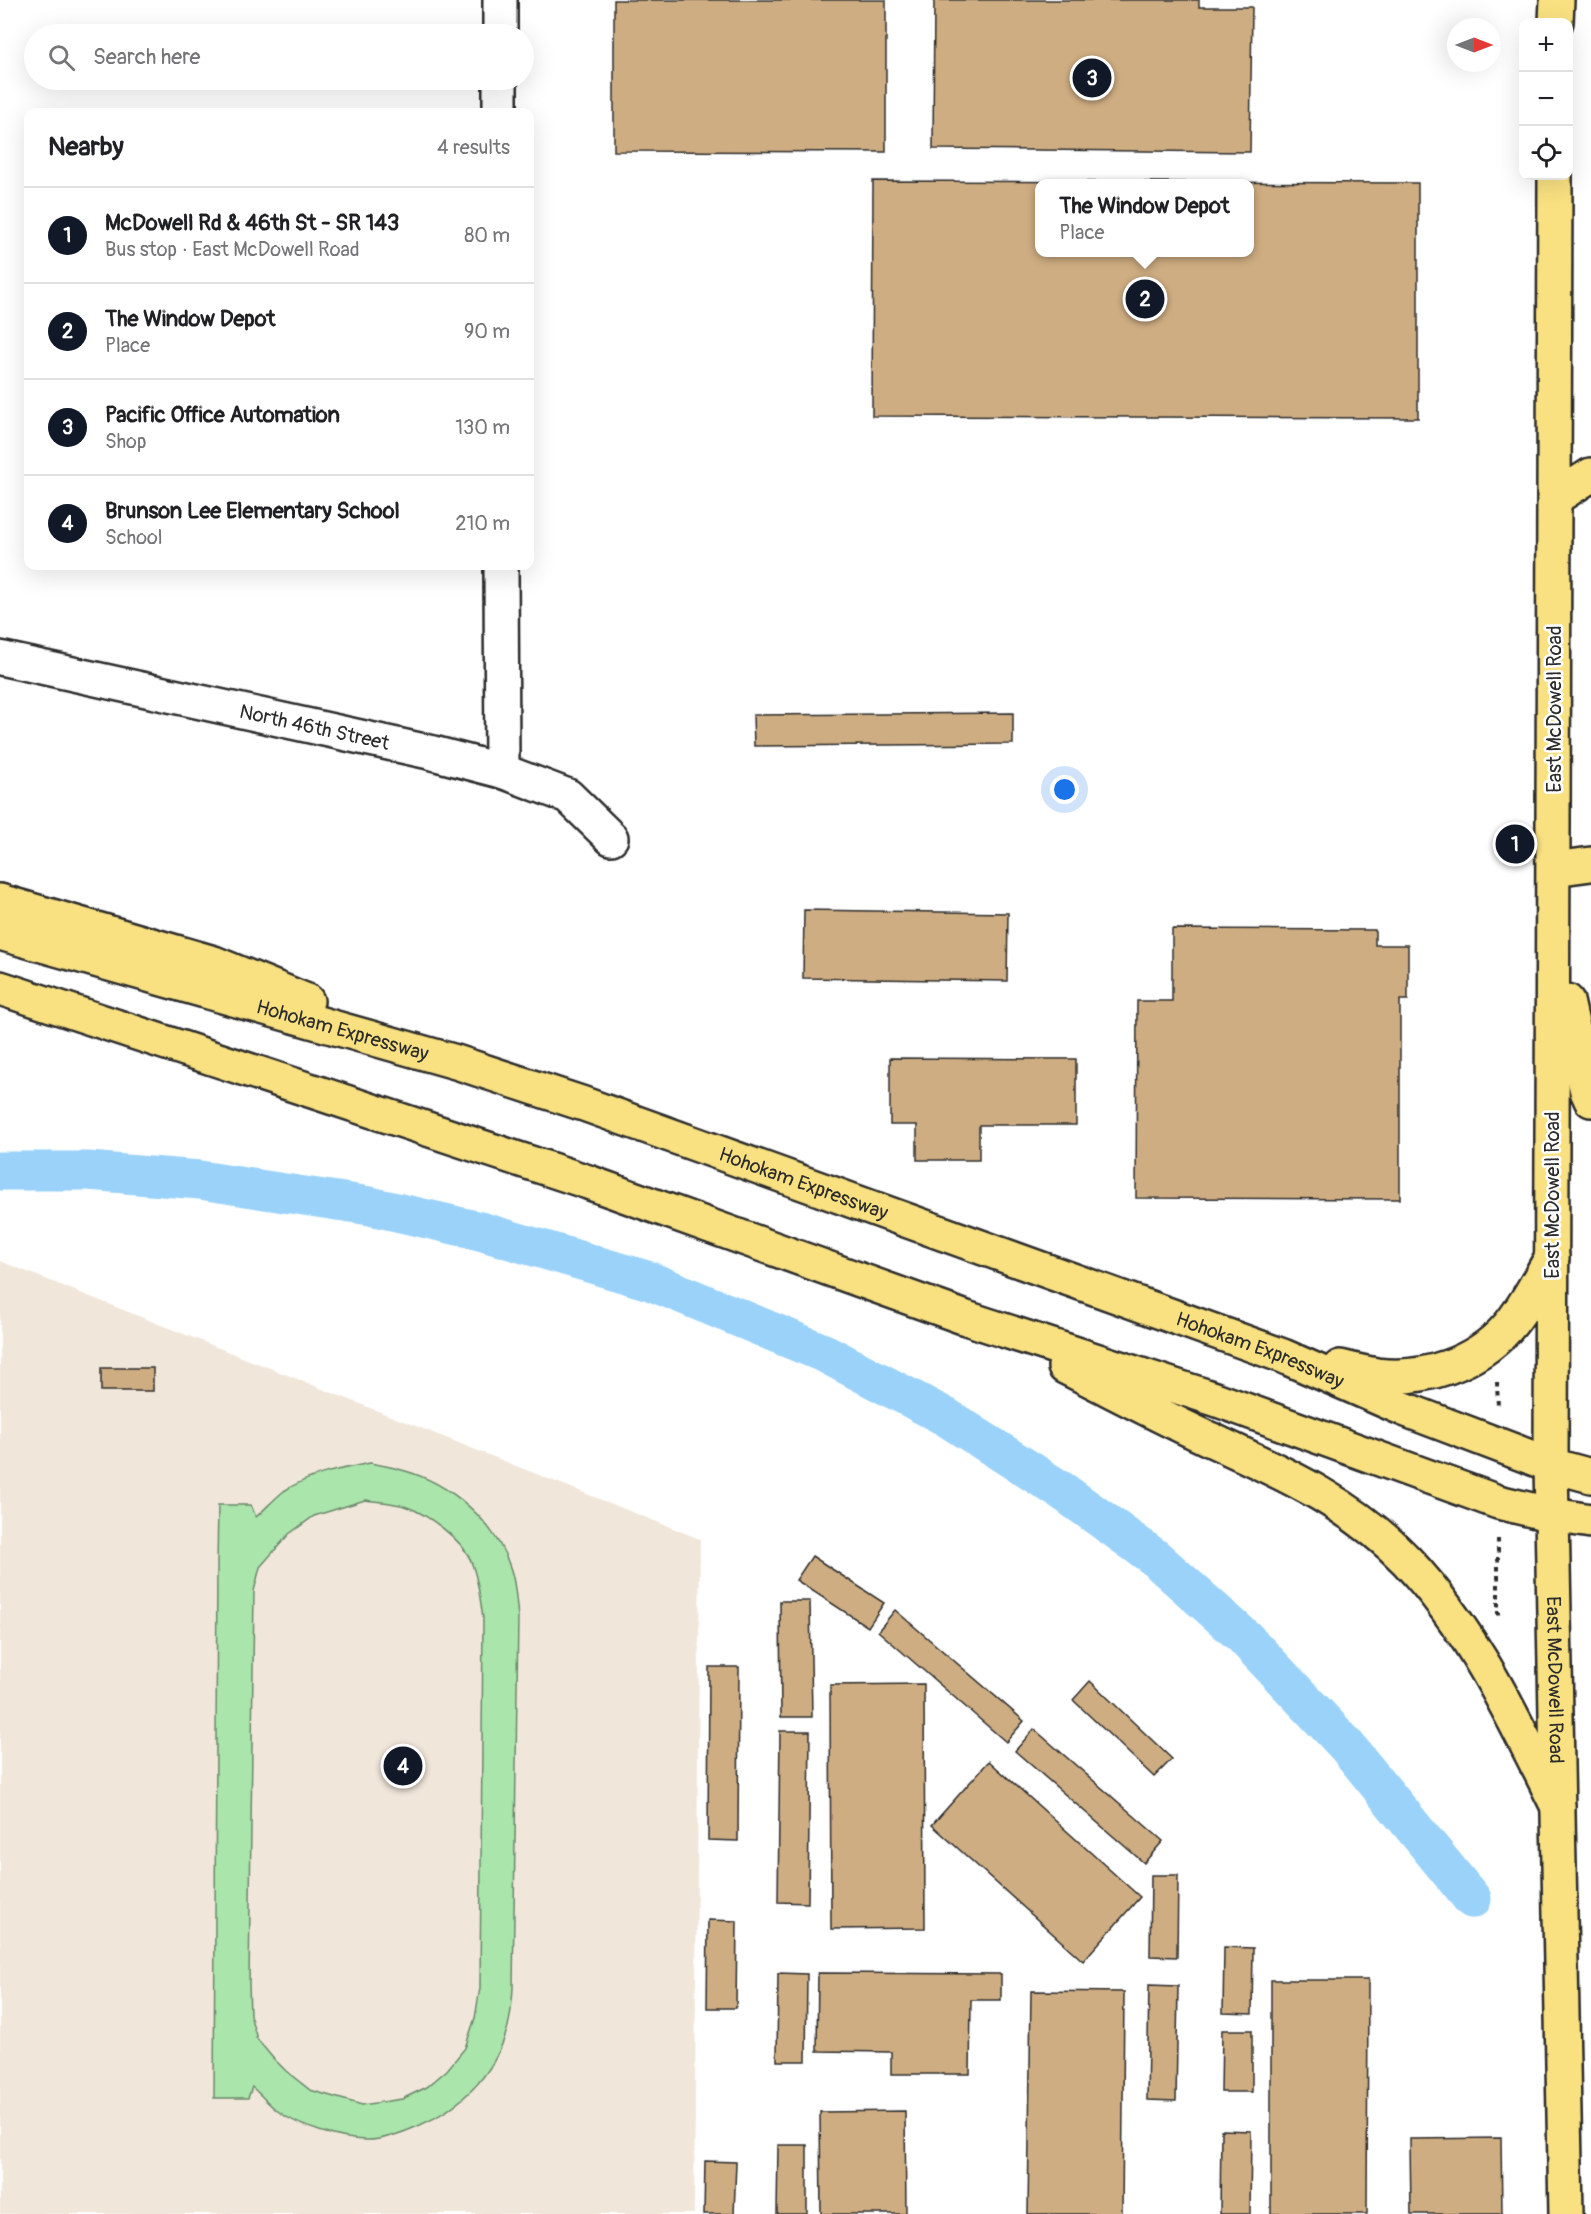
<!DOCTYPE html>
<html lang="en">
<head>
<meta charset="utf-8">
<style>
  :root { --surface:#fff; --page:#f2f2f2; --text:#202124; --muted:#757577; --line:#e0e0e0; --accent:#111827 }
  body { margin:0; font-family:Pangolin,sans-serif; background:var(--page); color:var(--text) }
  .controls { position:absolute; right:18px; top:18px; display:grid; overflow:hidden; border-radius:12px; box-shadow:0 6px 24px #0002 }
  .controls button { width:54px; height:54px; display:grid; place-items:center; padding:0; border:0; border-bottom:2px solid var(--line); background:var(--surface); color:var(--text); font:30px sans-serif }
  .compass { position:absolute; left:1447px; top:18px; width:54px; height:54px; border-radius:50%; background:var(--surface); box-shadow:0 6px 24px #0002; rotate:90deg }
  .you { position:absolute; left:1065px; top:790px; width:21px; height:21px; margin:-15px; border:4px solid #fff; border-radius:50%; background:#1a73e8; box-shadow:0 0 0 9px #1a73e833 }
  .badge { display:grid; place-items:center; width:39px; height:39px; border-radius:50%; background:var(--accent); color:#fff; font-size:20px; font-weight:700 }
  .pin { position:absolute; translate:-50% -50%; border:3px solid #fff; box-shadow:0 2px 6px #0006 }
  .popup { position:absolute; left:1035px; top:179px; width:219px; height:78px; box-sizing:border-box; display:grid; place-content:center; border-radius:12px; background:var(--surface); filter:drop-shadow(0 2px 4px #0005); font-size:20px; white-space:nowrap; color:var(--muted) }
  .popup b { font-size:22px; color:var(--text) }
  .popup::after { content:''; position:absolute; left:50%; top:100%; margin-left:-12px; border:12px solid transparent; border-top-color:var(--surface) }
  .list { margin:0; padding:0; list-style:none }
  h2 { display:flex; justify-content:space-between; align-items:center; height:78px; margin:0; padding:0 24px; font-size:26px }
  h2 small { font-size:20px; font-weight:400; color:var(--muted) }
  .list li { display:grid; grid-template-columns:39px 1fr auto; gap:18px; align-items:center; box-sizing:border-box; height:96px; padding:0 24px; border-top:2px solid var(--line) }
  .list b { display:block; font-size:22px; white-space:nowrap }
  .list p { margin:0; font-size:20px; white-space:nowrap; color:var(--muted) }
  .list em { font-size:20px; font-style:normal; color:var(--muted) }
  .icon { flex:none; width:33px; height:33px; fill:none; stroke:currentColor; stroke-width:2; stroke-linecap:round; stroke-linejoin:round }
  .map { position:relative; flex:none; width:1591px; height:2214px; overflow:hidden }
  .search { position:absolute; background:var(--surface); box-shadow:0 6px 24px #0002; left:24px; top:24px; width:510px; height:66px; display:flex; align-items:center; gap:15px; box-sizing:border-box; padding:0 21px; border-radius:33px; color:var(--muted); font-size:22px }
  .panel { position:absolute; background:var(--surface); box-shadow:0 6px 24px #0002; left:24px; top:108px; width:510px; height:462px; border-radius:12px }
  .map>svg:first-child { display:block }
  .built { fill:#f1e6da }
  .green { fill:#aae5ab; stroke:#6a886b; stroke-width:1.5; fill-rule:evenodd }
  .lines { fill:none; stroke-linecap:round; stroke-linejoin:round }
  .canal { stroke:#9ad2fa; stroke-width:39 }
  .building { fill:#cfad82; stroke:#2b2b2b; stroke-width:1.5; fill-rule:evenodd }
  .minor-casing { stroke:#2b2b2b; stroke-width:38 }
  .primary-casing { stroke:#2b2b2b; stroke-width:38 }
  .motorway-casing { stroke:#2b2b2b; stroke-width:38 }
  .path { stroke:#2b2b2b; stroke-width:4; stroke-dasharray:4.5 4.5; stroke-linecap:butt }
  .minor { stroke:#fff; stroke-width:33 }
  .primary { stroke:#f9e181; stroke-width:33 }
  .motorway { stroke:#f9e181; stroke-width:33 }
  .labels { text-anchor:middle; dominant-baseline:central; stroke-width:5; stroke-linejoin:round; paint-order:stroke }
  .street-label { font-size:20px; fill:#2b2b2b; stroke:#fff }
</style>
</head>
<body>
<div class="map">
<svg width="1591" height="2214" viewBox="0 0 1591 2214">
  <rect width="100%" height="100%" fill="#fff"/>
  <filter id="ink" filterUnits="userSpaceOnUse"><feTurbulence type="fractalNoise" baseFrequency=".0167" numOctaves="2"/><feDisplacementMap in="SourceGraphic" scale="12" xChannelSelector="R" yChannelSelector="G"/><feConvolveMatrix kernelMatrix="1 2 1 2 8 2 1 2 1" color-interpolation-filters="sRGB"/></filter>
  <g filter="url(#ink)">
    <polygon class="built" points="0,1261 700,1539 694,2214 0,2214"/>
    <path class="green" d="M370 1463C381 1465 392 1467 402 1470 451 1483 496 1522 511 1570 516 1585 516 1601 518 1616L513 1988C512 2003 511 2019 506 2033 493 2076 459 2109 418 2126 402 2133 382 2141 365 2140 340 2139 299 2127 279 2112 269 2105 261 2095 252 2087L248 2098H214L217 1565 218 1505H251L256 1517C265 1509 274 1499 284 1491 310 1474 341 1469 370 1463ZM365 1500C378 1502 394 1502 407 1507 427 1514 461 1539 470 1559 478 1578 480 1598 483 1618L480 1988 475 2018 465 2048 447 2070 427 2087 402 2099 362 2105 310 2090 286 2071 272 2057 257 2039 250 2015 249 1984 254 1591 260 1567 289 1534 314 1516Z"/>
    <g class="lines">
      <polyline class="canal" points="0,1171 88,1171 200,1180 370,1206 480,1231 650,1281 826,1354 946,1417 1065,1493 1154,1557 1244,1637 1345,1744 1472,1899"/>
    </g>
    <g class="building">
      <polygon points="614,0 886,0 886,152 614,151"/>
      <polygon points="934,0 1199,0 1199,7 1252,7 1250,152 933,149"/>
      <path d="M873 181 1418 183V418L872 416ZM1040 184H1250V252H1040Z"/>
      <polygon points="1013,713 1013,744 754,746 753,715"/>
      <polygon points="804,910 1008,913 1007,981 803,978"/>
      <polygon points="1172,929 1375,930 1375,945 1408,945 1408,1000 1400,1000 1400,1199 1136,1198 1137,1001 1172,1001"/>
      <polygon points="890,1058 1076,1059 1076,1125 979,1125 979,1160 917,1160 917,1125 890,1125"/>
      <rect x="101" y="1368" width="52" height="23"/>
      <polygon points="812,1556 884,1603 868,1627 796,1580"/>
      <polygon points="780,1601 810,1601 812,1717 781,1717"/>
      <polygon points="895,1610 1024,1721 1006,1742 878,1631"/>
      <polygon points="709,1667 739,1667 738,1841 708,1840"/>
      <polygon points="1090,1681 1172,1759 1154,1777 1073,1700"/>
      <polygon points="924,1684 925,1928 831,1929 830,1685"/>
      <polygon points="1034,1729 1163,1841 1144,1863 1015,1751"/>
      <polygon points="780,1731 810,1731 808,1903 778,1902"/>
      <polygon points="989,1761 1140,1897 1083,1961 932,1825"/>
      <polygon points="1151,1875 1178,1875 1177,1957 1150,1956"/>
      <polygon points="708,1920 737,1921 736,2008 707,2008"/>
      <polygon points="1224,1947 1253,1948 1252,2014 1223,2013"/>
      <polygon points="778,1973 807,1974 806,2061 777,2061"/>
      <polygon points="818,1973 1001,1974 1001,2000 971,2000 970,2074 891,2074 891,2052 817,2051"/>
      <polygon points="1271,1980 1368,1980 1367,2214 1271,2214"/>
      <polygon points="1149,1985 1178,1986 1176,2101 1147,2100"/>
      <polygon points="1031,1991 1124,1992 1122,2214 1028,2214"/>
      <polygon points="1222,2030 1252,2030 1252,2092 1221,2092"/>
      <polygon points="905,2111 906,2214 821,2214 820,2112"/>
      <polygon points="1221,2130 1251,2131 1250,2214 1220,2214"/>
      <polygon points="1501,2138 1502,2214 1411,2214 1410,2139"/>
      <polygon points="778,2145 807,2145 807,2214 777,2214"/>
      <polygon points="705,2161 736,2162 734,2214 704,2214"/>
    </g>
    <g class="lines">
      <defs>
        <g id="minor">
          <polyline points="500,0 500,34"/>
          <polyline points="500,80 500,112"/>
          <polyline points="501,566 502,771"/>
          <path id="s1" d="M0 658 429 752 502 771 568 796 611 838"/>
        </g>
        <g id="primary">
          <polyline points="1556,22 1557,0"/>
          <path id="s2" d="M1555 176 1551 1465 1566 2214"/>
          <polyline points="1555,498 1591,475"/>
          <polyline points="1554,869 1591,864"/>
          <polyline points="1567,1001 1587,1091 1591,1100"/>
          <polyline points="1551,1465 1591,1476"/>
          <polyline points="1553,1515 1591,1521"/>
        </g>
        <g id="motorway">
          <polyline points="0,901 214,963 307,1001"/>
          <path id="s3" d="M0 933 456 1062 584 1104 1283 1356 1404 1409 1551 1465"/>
          <polyline points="0,988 588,1182 966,1318 1215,1399 1498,1502 1553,1515"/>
          <path d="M1065 1367C1111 1390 1156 1414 1203 1436 1276 1470 1350 1501 1407 1561 1474 1632 1515 1721 1558 1807"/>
          <path d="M1340 1367C1352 1370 1364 1373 1377 1375 1424 1381 1476 1363 1507 1328 1525 1308 1538 1280 1552 1257"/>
        </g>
      </defs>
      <use href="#minor" class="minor-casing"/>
      <use href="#primary" class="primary-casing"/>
      <use href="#motorway" class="motorway-casing"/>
      <g class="path">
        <polyline points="1497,1382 1498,1408"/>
        <polyline points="1498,1539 1498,1619"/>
      </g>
      <use href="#minor" class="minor"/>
      <use href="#primary" class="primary"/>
      <use href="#motorway" class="motorway"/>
    </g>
  </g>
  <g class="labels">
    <g class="street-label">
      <text transform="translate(1554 709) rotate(-90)">East McDowell Road</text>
      <text stroke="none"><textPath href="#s1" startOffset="322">North 46th Street</textPath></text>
      <text stroke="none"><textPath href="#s3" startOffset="356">Hohokam Expressway</textPath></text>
      <text stroke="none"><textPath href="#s3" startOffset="842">Hohokam Expressway</textPath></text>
      <text transform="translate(1552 1195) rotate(-90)">East McDowell Road</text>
      <text stroke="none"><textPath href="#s3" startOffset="1328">Hohokam Expressway</textPath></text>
      <text stroke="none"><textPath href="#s2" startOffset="1504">East McDowell Road</textPath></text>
    </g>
  </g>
</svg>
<div class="controls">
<button>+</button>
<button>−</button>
<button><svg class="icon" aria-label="locate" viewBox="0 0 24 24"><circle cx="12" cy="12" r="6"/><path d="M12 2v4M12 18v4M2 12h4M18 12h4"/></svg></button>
</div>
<svg class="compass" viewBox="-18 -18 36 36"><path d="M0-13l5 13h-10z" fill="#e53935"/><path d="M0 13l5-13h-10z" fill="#757577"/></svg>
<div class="you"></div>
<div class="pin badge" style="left:1515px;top:844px">1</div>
<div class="pin badge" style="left:1145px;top:299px">2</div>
<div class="popup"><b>The Window Depot</b>Place</div>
<div class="pin badge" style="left:1092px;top:78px">3</div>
<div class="pin badge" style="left:403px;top:1766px">4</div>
<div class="search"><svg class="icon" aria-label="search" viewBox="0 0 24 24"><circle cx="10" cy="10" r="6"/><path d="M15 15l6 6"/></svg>Search here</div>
<section class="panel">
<h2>Nearby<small>4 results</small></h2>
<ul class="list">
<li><span class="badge">1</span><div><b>McDowell Rd &amp; 46th St - SR 143</b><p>Bus stop · East McDowell Road</p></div><em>80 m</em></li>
<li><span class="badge">2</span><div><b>The Window Depot</b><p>Place</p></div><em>90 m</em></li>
<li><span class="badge">3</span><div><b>Pacific Office Automation</b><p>Shop</p></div><em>130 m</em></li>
<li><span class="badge">4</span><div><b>Brunson Lee Elementary School</b><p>School</p></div><em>210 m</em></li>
</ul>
</section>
</div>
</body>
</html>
